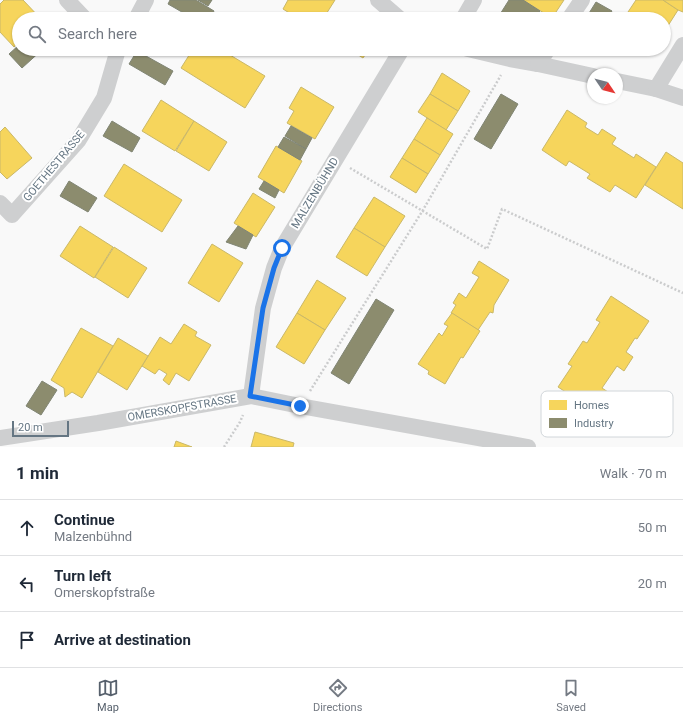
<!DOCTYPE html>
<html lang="en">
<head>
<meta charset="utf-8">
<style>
  :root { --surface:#fff; --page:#f2f2f3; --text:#1f2937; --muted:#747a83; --line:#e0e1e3; --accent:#56606c }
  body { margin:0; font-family:Roboto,sans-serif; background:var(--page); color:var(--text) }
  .compass { position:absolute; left:587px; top:68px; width:36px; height:36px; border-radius:50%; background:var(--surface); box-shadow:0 1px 3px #0004; rotate:125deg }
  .scale { position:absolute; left:12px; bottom:10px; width:57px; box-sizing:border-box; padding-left:4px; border:2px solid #657683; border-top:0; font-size:11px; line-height:14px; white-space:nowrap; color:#657683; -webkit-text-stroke:3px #fff; paint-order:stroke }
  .stop { position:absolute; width:12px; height:12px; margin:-9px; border:3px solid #1a73e8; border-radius:50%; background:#fff }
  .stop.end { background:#1a73e8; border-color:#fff; box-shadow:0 1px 4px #0008 }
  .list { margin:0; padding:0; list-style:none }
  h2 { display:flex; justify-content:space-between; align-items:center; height:52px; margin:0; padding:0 16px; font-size:17px }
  h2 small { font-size:13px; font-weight:400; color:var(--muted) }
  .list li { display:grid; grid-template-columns:26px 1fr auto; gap:12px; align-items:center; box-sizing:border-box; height:56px; padding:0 16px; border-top:1px solid var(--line) }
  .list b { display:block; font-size:15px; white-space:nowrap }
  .list p { margin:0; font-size:13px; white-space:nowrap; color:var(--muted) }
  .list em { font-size:13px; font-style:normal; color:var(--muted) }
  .icon { flex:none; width:22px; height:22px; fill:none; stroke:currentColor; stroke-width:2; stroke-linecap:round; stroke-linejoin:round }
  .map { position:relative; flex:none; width:683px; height:447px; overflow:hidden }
  .search { position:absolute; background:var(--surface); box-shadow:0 1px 3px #0004; left:12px; right:12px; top:12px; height:44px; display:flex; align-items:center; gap:10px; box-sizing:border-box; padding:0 14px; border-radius:22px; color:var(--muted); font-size:15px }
  .sheet { height:220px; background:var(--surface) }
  nav { display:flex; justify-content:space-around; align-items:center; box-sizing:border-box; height:56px; border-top:1px solid var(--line); background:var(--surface); font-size:11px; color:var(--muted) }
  nav a { display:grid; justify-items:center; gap:2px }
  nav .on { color:var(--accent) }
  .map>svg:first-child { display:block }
  .homes { fill:#f6d55c; stroke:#cab868 }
  .industry { fill:#8c8c6e; stroke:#808574 }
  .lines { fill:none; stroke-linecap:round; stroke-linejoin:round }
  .path { stroke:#cbcccd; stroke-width:2.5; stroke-dasharray:2 2; stroke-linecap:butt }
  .minor { stroke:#cecfd0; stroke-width:16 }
  .route { stroke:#1a73e8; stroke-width:5 }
  .labels { text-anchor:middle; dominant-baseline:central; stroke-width:4; stroke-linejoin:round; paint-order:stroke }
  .street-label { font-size:11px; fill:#657683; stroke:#fff }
  .key { fill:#fff; stroke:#d1d6da; stroke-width:1 }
  .key-label { font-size:11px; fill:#657683 }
</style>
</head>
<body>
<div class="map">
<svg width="683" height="447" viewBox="0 0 683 447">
  <rect width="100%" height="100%" fill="#f9f9f9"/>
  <g class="homes">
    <polygon points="4,0 23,0 41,19 19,19 19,42 14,47 0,32 0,4"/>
    <polygon points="288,0 335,0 323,19 299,19 283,9"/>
    <polygon points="523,0 564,0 552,18"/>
    <polygon points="636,0 663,0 678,10 664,32 664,19 626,19 624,18"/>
    <polygon points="663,0 683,0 683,12 678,10"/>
    <polygon points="193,49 220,49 265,76 245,108 181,68"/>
    <polygon points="349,49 369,49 363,58"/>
    <polygon points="442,73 470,91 458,111 430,94"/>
    <polygon points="301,87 334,107 315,139 287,123 294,111 289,108"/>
    <polygon points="430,94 458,111 446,130 418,112"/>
    <polygon points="161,100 194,121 175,151 142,131"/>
    <polygon points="567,110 587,123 585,127 598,135 602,129 616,138 612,144 634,158 636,154 656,167 636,198 615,185 610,192 587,178 590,174 569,161 566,166 542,150"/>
    <polygon points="427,118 453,134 440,155 414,139"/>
    <polygon points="194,121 227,142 209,171 176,151"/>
    <polygon points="5,127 32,158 7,179 0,172 0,132"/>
    <polygon points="414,139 440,155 428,174 402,158"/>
    <polygon points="276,146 302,161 284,193 258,177"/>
    <polygon points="666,152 683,163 683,209 645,185"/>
    <polygon points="402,158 428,174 416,193 390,177"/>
    <polygon points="124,164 182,200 162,232 104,196"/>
    <polygon points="253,193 275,207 256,237 234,223"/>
    <polygon points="374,197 405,216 385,247 354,228"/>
    <polygon points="80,226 113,247 94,278 60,256"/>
    <polygon points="354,228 385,247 367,276 336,257"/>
    <polygon points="212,244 243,263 219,302 188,283"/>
    <polygon points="114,247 147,268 128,298 95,277"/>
    <polygon points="479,261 509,280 494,305 493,313 490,312 478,330 451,313 456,305 453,303 459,293 466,298 479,277 472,273"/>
    <polygon points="317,280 346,298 325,330 297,313"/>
    <polygon points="611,296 649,321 637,339 635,338 626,352 633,357 624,371 617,366 602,388 608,392 595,411 558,387 572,366 568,364 583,341 587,343 600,322 596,320"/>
    <polygon points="297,313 325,330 304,364 276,347"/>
    <polygon points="452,313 480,331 463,358 461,357 445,384 428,374 429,371 418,364 439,333 442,336 448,326 444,324"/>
    <polygon points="184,324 197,332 195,336 211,345 189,381 176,373 169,385 163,380 167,374 159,369 155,374 142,366 160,337 171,344"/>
    <polygon points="81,328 113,346 82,398 72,392 65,397 64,388 51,380"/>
    <polygon points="118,338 148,356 127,390 98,372"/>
    <polygon points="255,432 294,443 293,447 251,447"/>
    <polygon points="176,441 192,447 174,447"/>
  </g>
  <g class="industry">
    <polygon points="170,0 196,0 214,11 210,19 194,19 168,4"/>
    <polygon points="198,0 212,0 208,6"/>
    <polygon points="509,0 523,0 540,11 534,19 497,19"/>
    <polygon points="596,2 612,11 607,19 586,18"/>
    <polygon points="338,13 347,18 346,19 334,19"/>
    <polygon points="19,45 19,49 43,49 22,68 9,54"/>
    <polygon points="137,51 173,71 165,85 129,64"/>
    <polygon points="501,94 518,104 491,149 474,139"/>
    <polygon points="112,121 140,138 132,152 103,136"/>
    <polygon points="291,126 312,138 306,149 285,136"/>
    <polygon points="284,137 306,149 300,160 278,147"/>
    <polygon points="69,181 97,198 88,212 60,196"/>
    <polygon points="264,181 279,190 275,198 259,189"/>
    <polygon points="238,226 253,235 246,249 226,242"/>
    <polygon points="376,299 394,310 349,384 331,373"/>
    <polygon points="42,381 57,390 41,415 26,406"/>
  </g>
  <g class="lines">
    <g class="path">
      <polyline points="350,168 487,249 502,209 683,293"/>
      <polyline points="310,391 423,210 501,75"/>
      <polyline points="224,447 240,422 243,415"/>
    </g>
    <g class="minor">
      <polyline points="67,0 85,19"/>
      <polyline points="378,0 400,19"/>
      <polyline points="136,19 146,0"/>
      <polyline points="463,19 474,0"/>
      <polyline points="569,19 582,0"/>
      <polyline points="468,49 510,59 538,64 593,76"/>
      <polyline points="538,64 548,49"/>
      <polyline points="617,81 656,89 683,98"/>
      <polyline points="656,89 683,45"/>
      <polyline points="0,203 12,215 78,141 104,98 117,53 119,49"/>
      <polyline points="251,396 263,308 274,268 282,248 402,49"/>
      <polyline points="0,438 98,423 251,396 300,406 528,447"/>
    </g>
  </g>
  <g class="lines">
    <polyline class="route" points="282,248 274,268 263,308 250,396 300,406"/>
  </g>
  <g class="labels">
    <g class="street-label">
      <text transform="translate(54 166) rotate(-50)">GOETHESTRASSE</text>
      <text transform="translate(315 193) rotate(-59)">MALZENBÜHND</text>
      <text transform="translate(182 408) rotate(-10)">OMERSKOPFSTRASSE</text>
    </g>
  </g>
  <rect x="541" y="391" width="132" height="46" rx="6" class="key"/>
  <rect x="549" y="400" width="18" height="10" fill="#f6d55c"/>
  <rect x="549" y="418" width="18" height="10" fill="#8c8c6e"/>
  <g class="key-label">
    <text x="574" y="409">Homes</text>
    <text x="574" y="427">Industry</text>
  </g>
</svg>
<svg class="compass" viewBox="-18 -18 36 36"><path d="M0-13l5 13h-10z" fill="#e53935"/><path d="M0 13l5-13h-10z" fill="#747a83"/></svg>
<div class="scale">20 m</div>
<div class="stop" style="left:282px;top:248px"></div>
<div class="stop end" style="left:300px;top:406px"></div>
<div class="search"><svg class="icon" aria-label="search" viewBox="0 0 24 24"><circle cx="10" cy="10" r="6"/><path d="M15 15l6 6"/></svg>Search here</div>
</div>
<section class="sheet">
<h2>1 min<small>Walk · 70 m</small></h2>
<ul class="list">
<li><svg class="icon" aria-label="ahead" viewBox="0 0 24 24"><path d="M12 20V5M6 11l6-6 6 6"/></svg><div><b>Continue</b><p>Malzenbühnd</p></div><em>50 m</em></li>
<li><svg class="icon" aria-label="left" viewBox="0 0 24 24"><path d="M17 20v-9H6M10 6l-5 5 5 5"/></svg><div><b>Turn left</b><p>Omerskopfstraße</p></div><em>20 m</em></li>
<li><svg class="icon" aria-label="arrive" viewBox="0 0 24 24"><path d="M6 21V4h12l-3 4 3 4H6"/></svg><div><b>Arrive at destination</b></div></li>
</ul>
</section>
<nav>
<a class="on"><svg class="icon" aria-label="map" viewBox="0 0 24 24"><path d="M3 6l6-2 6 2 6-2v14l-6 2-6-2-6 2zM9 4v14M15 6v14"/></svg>Map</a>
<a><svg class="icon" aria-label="directions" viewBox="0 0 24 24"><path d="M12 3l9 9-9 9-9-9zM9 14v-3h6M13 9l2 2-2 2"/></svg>Directions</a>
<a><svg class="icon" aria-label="saved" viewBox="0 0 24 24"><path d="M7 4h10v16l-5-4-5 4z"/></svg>Saved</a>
</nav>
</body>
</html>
